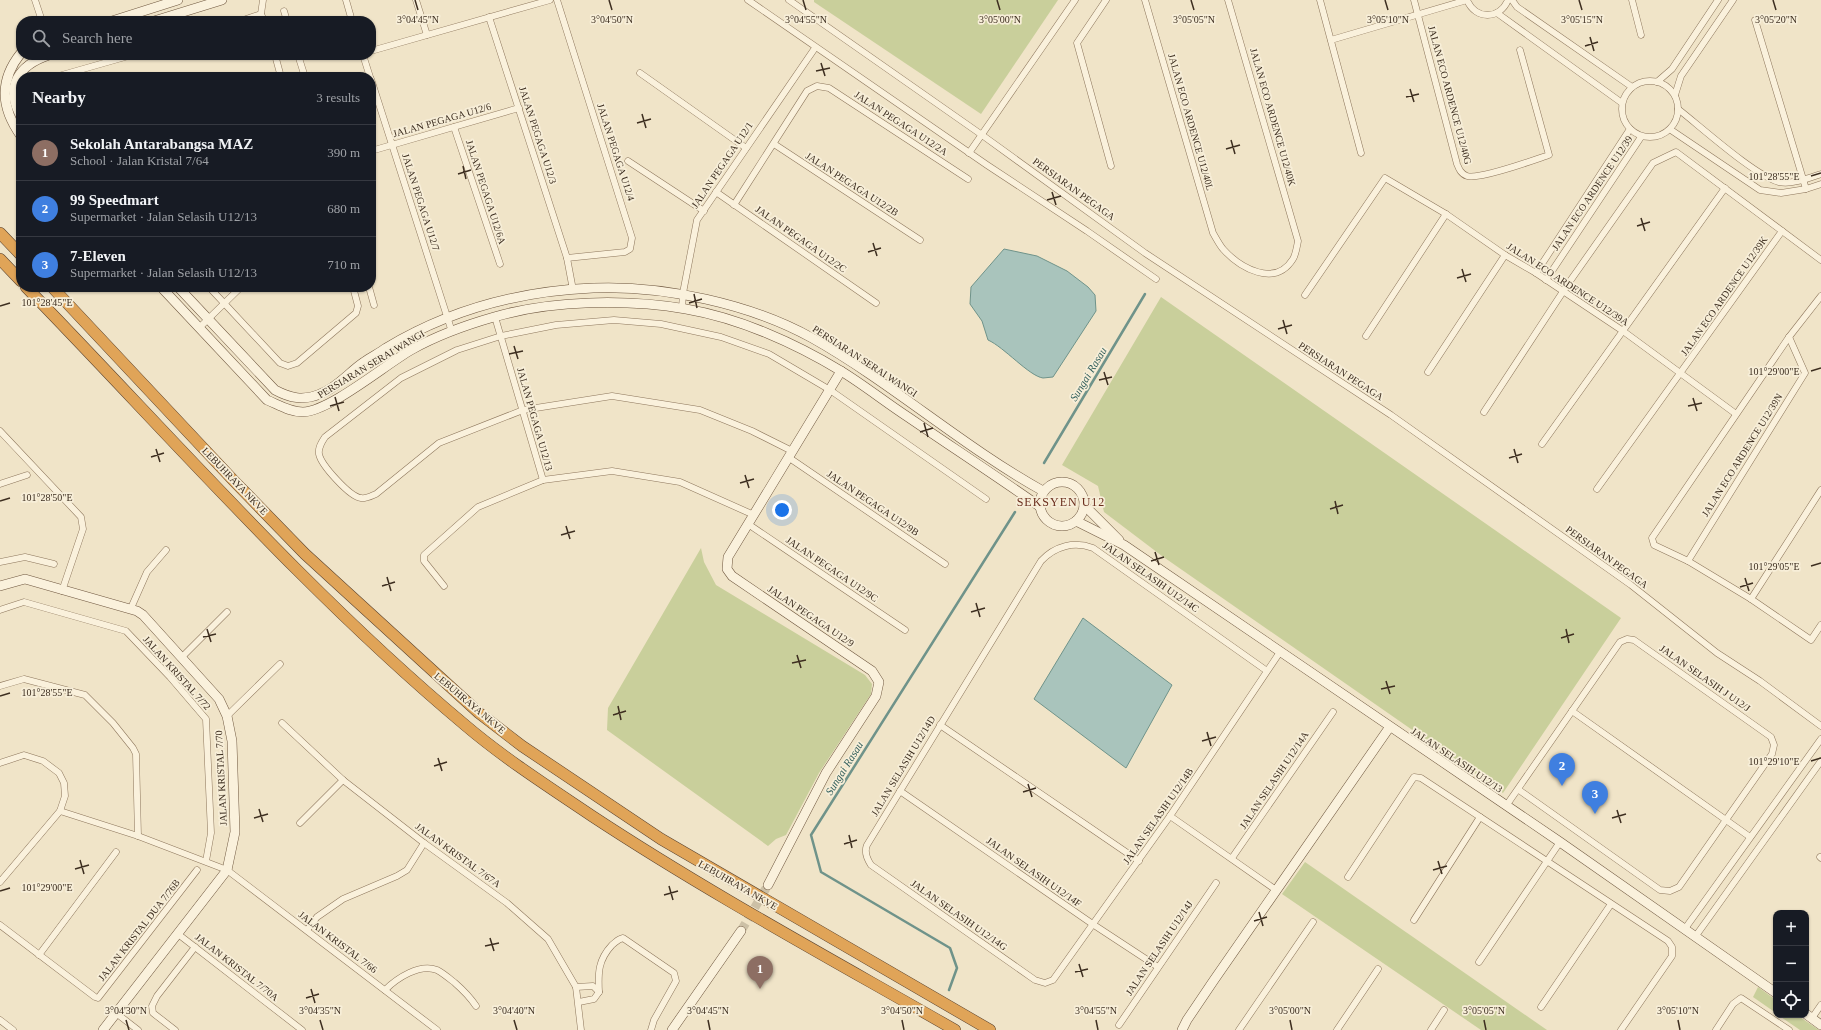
<!DOCTYPE html>
<html lang="en">
<head>
<meta charset="utf-8">
<style>
  :root { --surface:#171b24; --page:#20242c; --text:#f1f3f6; --muted:#9ea1a6; --line:#363941; --accent:#0b8043 }
  body { margin:0; font-family:Georgia,serif; background:var(--page); color:var(--text) }
  .controls { position:absolute; right:12px; bottom:12px; display:grid; overflow:hidden; border-radius:8px; box-shadow:0 1px 3px #0004 }
  .controls button { width:36px; height:36px; display:grid; place-items:center; padding:0; border:0; border-bottom:1px solid var(--line); background:var(--surface); color:var(--text); font:20px sans-serif }
  .you { position:absolute; left:782px; top:510px; width:14px; height:14px; margin:-10px; border:3px solid #fff; border-radius:50%; background:#1a73e8; box-shadow:0 0 0 6px #1a73e833 }
  .badge { display:grid; place-items:center; width:26px; height:26px; border-radius:50%; background:var(--accent); color:#fff; font-size:13px; font-weight:700 }
  .pin { position:absolute; translate:-50% -33px; filter:drop-shadow(0 1px 2px #0008) }
  .pin::after { content:''; position:absolute; top:21px; width:14px; height:12px; background:inherit; clip-path:polygon(0 0,100% 0,50% 100%) }
  .list { margin:0; padding:0; list-style:none }
  h2 { display:flex; justify-content:space-between; align-items:center; height:52px; margin:0; padding:0 16px; font-size:17px }
  h2 small { font-size:13px; font-weight:400; color:var(--muted) }
  .list li { display:grid; grid-template-columns:26px 1fr auto; gap:12px; align-items:center; box-sizing:border-box; height:56px; padding:0 16px; border-top:1px solid var(--line) }
  .list b { display:block; font-size:15px; white-space:nowrap }
  .list p { margin:0; font-size:13px; white-space:nowrap; color:var(--muted) }
  .list em { font-size:13px; font-style:normal; color:var(--muted) }
  .icon { flex:none; width:22px; height:22px; fill:none; stroke:currentColor; stroke-width:2; stroke-linecap:round; stroke-linejoin:round }
  .map { position:relative; flex:none; width:1821px; height:1030px; overflow:hidden }
  .search { position:absolute; background:var(--surface); box-shadow:0 1px 3px #0004; left:16px; top:16px; width:360px; height:44px; display:flex; align-items:center; gap:10px; box-sizing:border-box; padding:0 14px; border-radius:16px; color:var(--muted); font-size:15px }
  .panel { position:absolute; background:var(--surface); box-shadow:0 1px 3px #0004; left:16px; top:72px; width:360px; height:220px; border-radius:16px }
  .map>svg:first-child { display:block }
  .green { fill:#c9cf9b }
  .water { fill:#a9c4bc; stroke:#6f938a }
  .lines { fill:none; stroke-linecap:round; stroke-linejoin:round }
  .stream { stroke:#6f938a; stroke-width:2.5 }
  .secondary-tunnel { stroke:#ccc0a6; stroke-width:9; stroke-dasharray:9 4.5; stroke-linecap:butt }
  .street-casing { stroke:#8d765c; stroke-width:7 }
  .secondary-casing { stroke:#6f573f; stroke-width:10 }
  .highway-casing { stroke:#5b4430; stroke-width:12 }
  .street { stroke:#faf1dc; stroke-width:6 }
  .secondary { stroke:#faf1dc; stroke-width:9 }
  .highway { stroke:#e0a458; stroke-width:11 }
  .ticks { fill:none; stroke:#3d2e20; stroke-width:1.5 }
  .labels { text-anchor:middle; dominant-baseline:central; stroke-width:3.5; stroke-linejoin:round; paint-order:stroke }
  .street-label { font-size:10px; fill:#3d2e20; stroke:#f7eed8 }
  .water-label { font-size:11px; font-style:italic; fill:#2f5d5a; stroke:#f7eed8 }
  .quarter-label { font-size:12px; letter-spacing:1px; fill:#6b2e1e; stroke:#f7eed8 }
  .ticks-label { font-size:10px; text-anchor:middle; fill:#3d2e20; stroke:#f7eed8; stroke-width:3.5; stroke-linejoin:round; paint-order:stroke }
</style>
</head>
<body>
<div class="map">
<svg width="1821" height="1030" viewBox="0 0 1821 1030">
  <rect width="100%" height="100%" fill="#f0e4c8"/>
  <g class="green">
    <polygon points="814,0 1058,0 981,114 814,2"/>
    <polygon points="1161,297 1621,618 1503,793 1162,556 1104,512 1098,486 1062,465"/>
    <polygon points="701,548 704,562 716,585 865,675 872,684 871,694 819,773 786,835 776,839 768,846 607,730 608,708"/>
    <polygon points="1305,862 1547,1030 1481,1030 1282,894"/>
    <polygon points="1758,987 1776,1000 1776,1013 1753,997"/>
    <polygon points="1778,1015 1797,1015 1819,1030 1800,1030"/>
  </g>
  <g class="water">
    <path d="M1004 249 1037 256 1067 271 1088 287 1095 295 1096 311 1053 377C1050 377 1046 378 1043 378 1029 376 1004 347 988 340L982 321 970 304 971 287Z"/>
    <polygon points="1083,618 1172,685 1126,768 1034,699"/>
  </g>
  <g class="lines">
    <g class="stream">
      <polyline points="1044,463 1145,294"/>
      <polyline points="949,990 957,968 950,948 821,872 811,835 1015,512"/>
    </g>
    <polyline class="secondary-tunnel" points="741,931 768,885"/>
    <defs>
      <g id="street">
        <polyline points="35,0 42,21"/>
        <polyline points="263,0 261,14 264,21"/>
        <polyline points="346,0 352,21"/>
        <polyline points="416,0 427,35"/>
        <polyline points="557,0 632,238 630,249 625,252 567,258"/>
        <polyline points="748,0 987,165 1087,231 1156,279"/>
        <polyline points="789,0 982,135 1145,253 1391,415 1631,585 1717,653 1760,681 1821,726"/>
        <polyline points="1106,0 1077,43 1111,166"/>
        <path d="M1145 0 1213 233C1216 238 1219 244 1223 249 1240 268 1275 288 1293 259 1296 254 1297 246 1298 241L1228 0"/>
        <polyline points="1320,0 1361,153"/>
        <path d="M1414 0 1457 164C1459 169 1461 174 1467 176 1479 180 1534 160 1549 155L1520 50"/>
        <path d="M1467 0C1475 20 1500 20 1508 0"/>
        <polyline points="1512,0 1517,7 1632,87"/>
        <polyline points="1632,0 1641,35"/>
        <polyline points="284,11 287,21"/>
        <polyline points="1497,13 1622,103"/>
        <polyline points="489,17 567,258 573,290"/>
        <polyline points="1755,20 1806,189"/>
        <polyline points="240,21 261,14"/>
        <polyline points="1331,40 1467,0"/>
        <polyline points="371,51 550,0"/>
        <polyline points="275,55 281,77"/>
        <polyline points="298,55 305,77"/>
        <polyline points="363,55 370,77"/>
        <polyline points="640,73 746,148"/>
        <polyline points="55,77 132,55"/>
        <polyline points="371,79 452,332"/>
        <circle cx="1650" cy="109" r="28"/>
        <polyline points="1657,82 1672,69 1718,0"/>
        <polyline points="1675,95 1681,76 1733,0"/>
        <path d="M1678 109C1700 126 1755 176 1779 182 1791 185 1809 178 1821 174"/>
        <polyline points="454,127 500,264"/>
        <polyline points="1671,130 1760,190 1781,193 1806,189 1821,184"/>
        <polyline points="774,144 920,240"/>
        <polyline points="371,151 519,108"/>
        <polyline points="969,153 1075,0"/>
        <polyline points="628,161 704,211"/>
        <polyline points="716,192 876,303"/>
        <polyline points="734,205 807,91 817,86 829,88 968,179"/>
        <polyline points="1536,273 1630,129"/>
        <polyline points="1546,280 1641,137"/>
        <polyline points="209,287 280,363 288,366 297,363 356,313 358,306 353,287"/>
        <polyline points="369,287 374,305"/>
        <polyline points="1305,295 1385,178 1446,214 1505,255 1536,273 1623,331 1736,414"/>
        <polyline points="1821,296 1789,337 1652,538 1654,545 1688,561 1751,599 1811,640 1821,625"/>
        <polyline points="682,309 683,293 697,220 815,48"/>
        <polyline points="495,317 543,480"/>
        <polyline points="200,327 241,287"/>
        <polyline points="1366,336 1446,214"/>
        <polyline points="1428,372 1505,255"/>
        <polyline points="1484,412 1568,284 1653,163 1676,152 1821,260"/>
        <polyline points="0,431 81,517 83,529 62,591"/>
        <polyline points="1542,444 1725,188"/>
        <path d="M792 451 752 431 700 410 612 396 523 410 439 443 376 494C371 496 366 499 361 498 350 497 321 465 319 454 318 448 321 443 325 437L401 378 457 350 501 336 556 325 614 320 661 324 721 337 769 354 830 390 986 499"/>
        <polyline points="788,457 945,564"/>
        <polyline points="0,484 27,475"/>
        <polyline points="1597,489 1782,231"/>
        <polyline points="748,524 905,630"/>
        <polyline points="1688,561 1805,373 1789,337"/>
        <polyline points="0,562 25,557 54,564"/>
        <polyline points="444,586 424,561 424,555 478,507 543,480 612,471 680,482 754,515"/>
        <polyline points="1751,599 1821,490"/>
        <polyline points="131,608 147,572 166,550"/>
        <polyline points="0,610 24,602 126,631 170,677 206,719 211,833 206,861"/>
        <polyline points="181,658 227,612"/>
        <path d="M1267 671 1093 548C1074 541 1055 546 1041 561L867 845C864 852 867 859 871 865L1035 980 1045 983 1053 980 1170 816 1280 652"/>
        <polyline points="0,686 24,679 85,695 113,723 133,748 136,754 138,836"/>
        <polyline points="1572,711 1750,837"/>
        <polyline points="227,716 280,664"/>
        <polyline points="282,723 343,780 424,843 507,903 548,939 576,987 581,1030"/>
        <polyline points="940,725 1139,861"/>
        <polyline points="0,763 24,755 43,761 59,773 64,783 65,796 60,811 0,882"/>
        <polyline points="900,791 1094,925 1158,967"/>
        <polyline points="1506,806 1620,642 1627,639 1634,640 1771,737 1774,745 1772,754 1679,887 1670,891 1660,890 1519,790"/>
        <polyline points="60,811 138,836 227,870 437,1030"/>
        <polyline points="1170,816 1276,890"/>
        <polyline points="300,823 343,780"/>
        <polyline points="1820,857 1821,858"/>
        <polyline points="1232,858 1333,712"/>
        <polyline points="1348,877 1414,777 1421,778 1668,941 1672,947 1672,956 1621,1030"/>
        <polyline points="1414,920 1480,817"/>
        <polyline points="0,925 95,997 98,998 197,870"/>
        <polyline points="307,930 317,917 343,899 397,876 407,870 424,843"/>
        <polyline points="1684,930 1821,739"/>
        <polyline points="178,934 302,1030"/>
        <polyline points="1695,937 1821,761"/>
        <polyline points="39,955 116,852"/>
        <polyline points="1479,962 1560,842"/>
        <polyline points="576,987 593,986 599,992"/>
        <path d="M385 990C397 978 420 963 437 970 443 973 450 979 455 983 463 990 470 997 476 1006"/>
        <path d="M579 1002 594 999 599 992C598 973 598 960 612 945 616 942 618 939 623 938L674 973 676 981 654 1020 651 1030"/>
        <polyline points="1541,1007 1611,904"/>
        <polyline points="116,1013 138,1030"/>
        <polyline points="1812,1018 1821,1005"/>
        <polyline points="0,1020 13,1030"/>
        <polyline points="1119,1025 1216,883"/>
        <polyline points="175,1030 153,1013 152,1006 157,996 195,947"/>
        <polyline points="1239,1030 1313,922"/>
        <polyline points="1337,1030 1378,969"/>
        <polyline points="1431,1030 1444,1010"/>
        <polyline points="1716,1030 1733,1004 1741,998 1789,1030"/>
      </g>
      <g id="secondary">
        <polyline points="112,21 178,0"/>
        <polyline points="154,21 222,0"/>
        <path d="M21 53C0 79 0 107 21 136"/>
        <path d="M21 117C4 86 19 65 49 55"/>
        <path d="M161 287 267 400C279 405 290 412 303 412 330 411 385 365 411 350 436 336 466 325 494 317 552 300 627 299 686 309 739 318 795 343 841 371 864 385 885 402 908 417 952 447 996 476 1039 506"/>
        <path d="M178 287 275 390C290 398 303 401 320 394 337 388 349 372 364 362 371 357 379 353 386 348 449 310 520 291 593 288 663 285 751 304 812 338 892 383 962 446 1043 491"/>
        <circle cx="1062" cy="504" r="22"/>
        <polyline points="1084,505 1119,540"/>
        <polyline points="1076,521 1124,545 1560,842 1776,993"/>
        <polyline points="0,586 25,579 137,611 143,615 219,699 227,716 232,741 235,832 227,870 103,1030"/>
        <polyline points="768,885 826,773 876,696 879,682 872,671 732,576 727,569 728,557 841,371"/>
        <polyline points="1806,1014 1821,1025"/>
        <polyline points="672,1030 741,931"/>
        <polyline points="1182,1030 1187,1020 1214,980 1389,728"/>
      </g>
      <g id="highway">
        <polyline points="0,233 21,255"/>
        <polyline points="0,259 21,281"/>
        <path d="M26 287C170 435 306 592 465 725 505 759 549 787 592 816 709 893 833 960 955 1030"/>
        <polyline points="52,287 234,481 305,554 479,713 522,746 661,839 990,1030"/>
      </g>
    </defs>
    <use href="#street" class="street-casing"/>
    <use href="#secondary" class="secondary-casing"/>
    <use href="#highway" class="highway-casing"/>
    <use href="#street" class="street"/>
    <use href="#secondary" class="secondary"/>
    <use href="#highway" class="highway"/>
  </g>
  <path class="ticks" d="M415 0 418 10M609 0 612 10M803 0 806 10M997 0 1000 10M1191 0 1194 10M1385 0 1388 10M1579 0 1582 10M1773 0 1776 10M1590 37 1594 51M1585 46 1598 42M821 63 825 76M816 71 830 68M1410 89 1414 102M1406 97 1419 94M642 114 646 128M637 123 651 119M1231 140 1235 154M1226 149 1240 145M463 166 466 179M458 174 471 170M1811 176 1821 173M1052 192 1056 205M1047 200 1061 196M1641 218 1645 231M1637 226 1650 222M873 243 877 256M868 252 881 248M1462 269 1466 282M1457 278 1471 274M694 294 697 308M689 303 702 299M0 306 10 303M1283 320 1287 334M1278 329 1292 325M514 346 518 359M509 354 523 351M1811 371 1821 368M1104 372 1108 385M1099 380 1112 377M335 397 339 411M1693 398 1697 411M330 406 344 402M1688 406 1702 403M924 423 928 437M920 432 933 428M156 449 160 462M1514 449 1518 463M151 457 164 453M1509 458 1522 454M745 475 749 488M740 483 754 479M0 501 10 498M1335 501 1338 514M1330 509 1343 505M566 526 570 539M561 535 575 531M1155 552 1159 565M1151 561 1164 557M1811 566 1821 563M387 577 391 591M1745 578 1749 591M382 586 395 582M1740 587 1753 583M976 603 980 617M971 612 985 608M207 629 211 642M1566 629 1569 643M203 637 216 634M1561 638 1574 634M797 655 801 668M792 663 806 660M1386 681 1390 694M1381 689 1395 686M0 696 10 693M618 706 621 720M613 715 626 711M1207 732 1211 746M1202 741 1216 737M438 758 442 771M1811 761 1821 758M434 766 447 762M1028 784 1032 797M1023 792 1036 788M259 809 263 822M1617 810 1621 823M254 818 268 814M1612 818 1626 814M849 835 852 848M844 844 857 840M80 860 84 874M1438 861 1442 874M75 869 89 865M1433 870 1447 866M669 886 673 900M0 891 10 888M664 895 678 891M1259 912 1263 926M1254 921 1267 917M490 938 494 951M485 946 499 943M1079 964 1083 977M1075 972 1088 969M311 989 315 1003M306 998 319 994M126 1020 129 1030M320 1020 323 1030M514 1020 517 1030M708 1020 710 1030M902 1020 904 1030M1096 1020 1098 1030M1290 1020 1292 1030M1484 1020 1486 1030M1678 1020 1680 1030"/>
  <g class="labels">
    <g class="street-label">
      <text transform="translate(1450 95) rotate(75)">JALAN ECO ARDENCE U12/40G</text>
      <text transform="translate(1273 117) rotate(74)">JALAN ECO ARDENCE U12/40K</text>
      <text transform="translate(442 120) rotate(-16)">JALAN PEGAGA U12/6</text>
      <text transform="translate(1191 122) rotate(74)">JALAN ECO ARDENCE U12/40L</text>
      <text transform="translate(901 123) rotate(33)">JALAN PEGAGA U12/2A</text>
      <text transform="translate(538 135) rotate(72)">JALAN PEGAGA U12/3</text>
      <text transform="translate(616 152) rotate(72)">JALAN PEGAGA U12/4</text>
      <text transform="translate(722 165) rotate(-56)">JALAN PEGAGA U12/1</text>
      <text transform="translate(852 184) rotate(33)">JALAN PEGAGA U12/2B</text>
      <text transform="translate(1074 189) rotate(36)">PERSIARAN PEGAGA</text>
      <text transform="translate(486 192) rotate(72)">JALAN PEGAGA U12/6A</text>
      <text transform="translate(1592 193) rotate(-56)">JALAN ECO ARDENCE U12/39</text>
      <text transform="translate(421 202) rotate(72)">JALAN PEGAGA U12/7</text>
      <text transform="translate(801 239) rotate(35)">JALAN PEGAGA U12/2C</text>
      <text transform="translate(1568 284) rotate(33)">JALAN ECO ARDENCE U12/39A</text>
      <text transform="translate(1724 296) rotate(-55)">JALAN ECO ARDENCE U12/39K</text>
      <text transform="translate(865 361) rotate(33)">PERSIARAN SERAI WANGI</text>
      <text transform="translate(371 364) rotate(-31)">PERSIARAN SERAI WANGI</text>
      <text transform="translate(1341 371) rotate(33)">PERSIARAN PEGAGA</text>
      <text transform="translate(535 419) rotate(74)">JALAN PEGAGA U12/13</text>
      <text transform="translate(1742 455) rotate(-58)">JALAN ECO ARDENCE U12/39N</text>
      <text transform="translate(235 481) rotate(46)">LEBUHRAYA NKVE</text>
      <text transform="translate(873 503) rotate(34)">JALAN PEGAGA U12/9B</text>
      <text transform="translate(1607 557) rotate(36)">PERSIARAN PEGAGA</text>
      <text transform="translate(832 569) rotate(34)">JALAN PEGAGA U12/9C</text>
      <text transform="translate(1151 577) rotate(35)">JALAN SELASIH U12/14C</text>
      <text transform="translate(811 616) rotate(34)">JALAN PEGAGA U12/9</text>
      <text transform="translate(177 673) rotate(48)">JALAN KRISTAL 7/72</text>
      <text transform="translate(1705 678) rotate(35)">JALAN SELASIH J U12/J</text>
      <text transform="translate(470 703) rotate(40)">LEBUHRAYA NKVE</text>
      <text transform="translate(1457 760) rotate(34)">JALAN SELASIH U12/13</text>
      <text transform="translate(903 766) rotate(-59)">JALAN SELASIH U12/14D</text>
      <text transform="translate(221 778) rotate(-93)">JALAN KRISTAL 7/70</text>
      <text transform="translate(1274 780) rotate(-56)">JALAN SELASIH U12/14A</text>
      <text transform="translate(1158 816) rotate(-55)">JALAN SELASIH U12/14B</text>
      <text transform="translate(458 855) rotate(36)">JALAN KRISTAL 7/67A</text>
      <text transform="translate(1034 872) rotate(35)">JALAN SELASIH U12/14F</text>
      <text transform="translate(738 885) rotate(30)">LEBUHRAYA NKVE</text>
      <text transform="translate(959 915) rotate(35)">JALAN SELASIH U12/14G</text>
      <text transform="translate(139 930) rotate(-52)">JALAN KRISTAL DUA 7/76B</text>
      <text transform="translate(338 942) rotate(37)">JALAN KRISTAL 7/66</text>
      <text transform="translate(1159 948) rotate(-56)">JALAN SELASIH U12/14J</text>
      <text transform="translate(237 967) rotate(38)">JALAN KRISTAL 7/70A</text>
    </g>
    <g class="water-label">
      <text transform="translate(1088 374) rotate(-59)">Sungai Rasau</text>
      <text transform="translate(844 768) rotate(-58)">Sungai Rasau</text>
    </g>
    <g class="quarter-label">
      <text x="1061" y="502">SEKSYEN U12</text>
    </g>
  </g>
  <g class="ticks-label">
    <text x="418" y="23">3°04'45"N</text>
    <text x="612" y="23">3°04'50"N</text>
    <text x="806" y="23">3°04'55"N</text>
    <text x="1000" y="23">3°05'00"N</text>
    <text x="1194" y="23">3°05'05"N</text>
    <text x="1388" y="23">3°05'10"N</text>
    <text x="1582" y="23">3°05'15"N</text>
    <text x="1776" y="23">3°05'20"N</text>
    <text x="1774" y="180">101°28'55"E</text>
    <text x="47" y="306">101°28'45"E</text>
    <text x="1774" y="375">101°29'00"E</text>
    <text x="47" y="501">101°28'50"E</text>
    <text x="1774" y="570">101°29'05"E</text>
    <text x="47" y="696">101°28'55"E</text>
    <text x="1774" y="765">101°29'10"E</text>
    <text x="47" y="891">101°29'00"E</text>
    <text x="126" y="1014">3°04'30"N</text>
    <text x="320" y="1014">3°04'35"N</text>
    <text x="514" y="1014">3°04'40"N</text>
    <text x="708" y="1014">3°04'45"N</text>
    <text x="902" y="1014">3°04'50"N</text>
    <text x="1096" y="1014">3°04'55"N</text>
    <text x="1290" y="1014">3°05'00"N</text>
    <text x="1484" y="1014">3°05'05"N</text>
    <text x="1678" y="1014">3°05'10"N</text>
  </g>
</svg>
<div class="controls">
<button>+</button>
<button>−</button>
<button><svg class="icon" aria-label="locate" viewBox="0 0 24 24"><circle cx="12" cy="12" r="6"/><path d="M12 2v4M12 18v4M2 12h4M18 12h4"/></svg></button>
</div>
<div class="you"></div>
<div class="pin badge" style="left:760px;top:989px;background:#8d6e63">1</div>
<div class="pin badge" style="left:1562px;top:786px;background:#3f7fe0">2</div>
<div class="pin badge" style="left:1595px;top:814px;background:#3f7fe0">3</div>
<div class="search"><svg class="icon" aria-label="search" viewBox="0 0 24 24"><circle cx="10" cy="10" r="6"/><path d="M15 15l6 6"/></svg>Search here</div>
<section class="panel">
<h2>Nearby<small>3 results</small></h2>
<ul class="list">
<li><span class="badge" style="background:#8d6e63">1</span><div><b>Sekolah Antarabangsa MAZ</b><p>School · Jalan Kristal 7/64</p></div><em>390 m</em></li>
<li><span class="badge" style="background:#3f7fe0">2</span><div><b>99 Speedmart</b><p>Supermarket · Jalan Selasih U12/13</p></div><em>680 m</em></li>
<li><span class="badge" style="background:#3f7fe0">3</span><div><b>7-Eleven</b><p>Supermarket · Jalan Selasih U12/13</p></div><em>710 m</em></li>
</ul>
</section>
</div>
</body>
</html>
